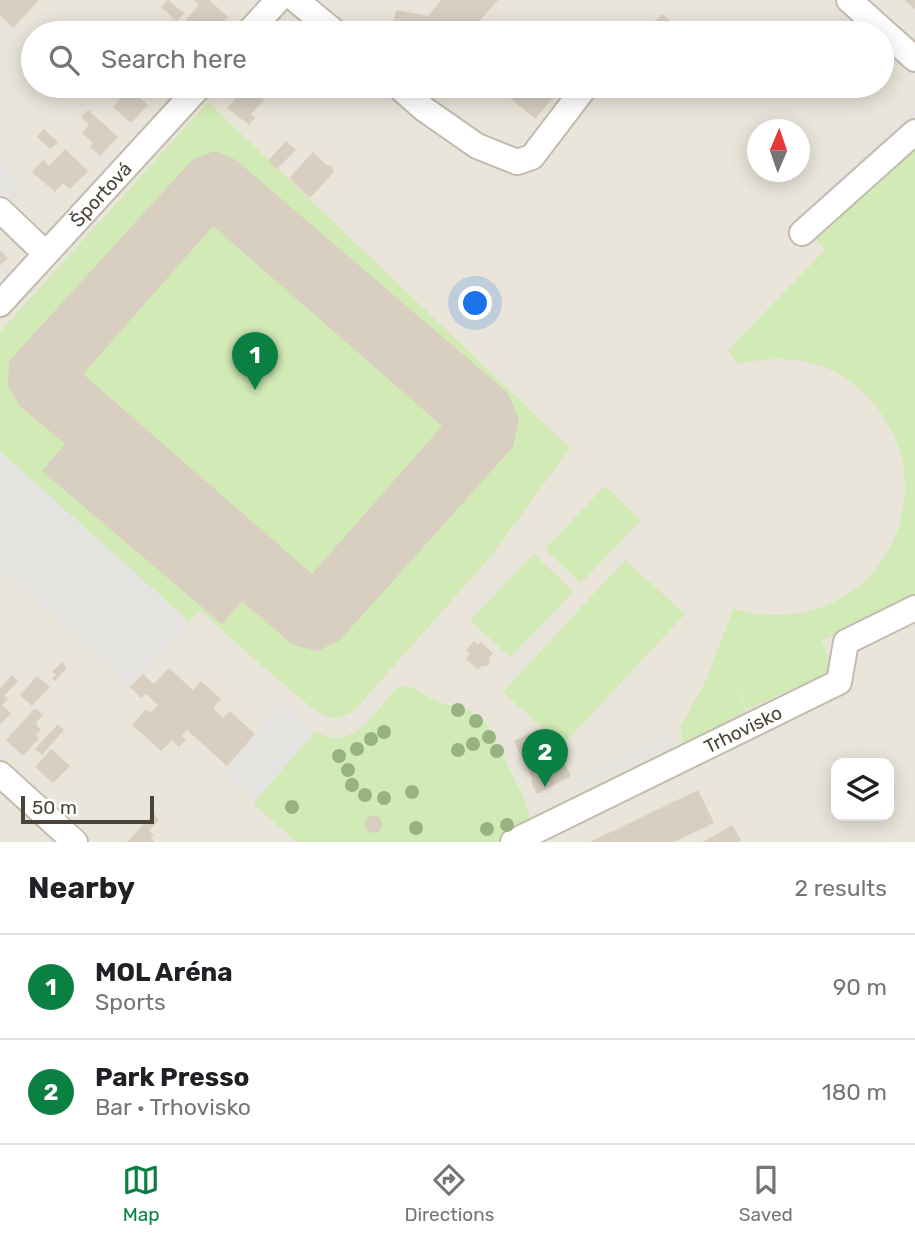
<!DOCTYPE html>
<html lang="en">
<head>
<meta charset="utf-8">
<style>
  :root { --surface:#fff; --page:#f2f2f2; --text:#202124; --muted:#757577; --line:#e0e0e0; --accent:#0b8043 }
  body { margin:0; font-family:Rubik,sans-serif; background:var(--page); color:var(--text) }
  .controls { position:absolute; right:21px; bottom:21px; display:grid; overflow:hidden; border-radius:14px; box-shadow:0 4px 18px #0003 }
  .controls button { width:63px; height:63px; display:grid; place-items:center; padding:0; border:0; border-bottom:2px solid var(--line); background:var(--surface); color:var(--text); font:35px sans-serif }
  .compass { position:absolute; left:747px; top:119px; width:63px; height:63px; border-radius:50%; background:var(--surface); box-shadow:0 4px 18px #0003; rotate:2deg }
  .scale { position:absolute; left:21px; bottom:18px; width:133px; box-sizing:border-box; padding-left:7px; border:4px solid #4b4439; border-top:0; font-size:19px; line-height:24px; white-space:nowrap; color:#4b4439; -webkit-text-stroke:5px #fff; paint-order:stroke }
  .you { position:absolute; left:476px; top:304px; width:24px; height:24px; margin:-18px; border:5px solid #fff; border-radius:50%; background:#1a73e8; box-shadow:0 0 0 10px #1a73e833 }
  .badge { display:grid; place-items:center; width:46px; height:46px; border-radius:50%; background:var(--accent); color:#fff; font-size:23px; font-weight:700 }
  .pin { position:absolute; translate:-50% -58px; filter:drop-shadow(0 2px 4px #0008) }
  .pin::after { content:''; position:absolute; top:37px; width:24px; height:21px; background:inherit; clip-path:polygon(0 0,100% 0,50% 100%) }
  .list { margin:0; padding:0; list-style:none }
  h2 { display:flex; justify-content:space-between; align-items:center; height:91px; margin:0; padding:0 28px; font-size:30px }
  h2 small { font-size:23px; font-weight:400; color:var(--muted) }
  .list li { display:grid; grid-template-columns:46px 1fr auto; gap:21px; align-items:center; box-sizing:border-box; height:105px; padding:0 28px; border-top:2px solid var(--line) }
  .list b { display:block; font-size:26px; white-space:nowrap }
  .list p { margin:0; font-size:23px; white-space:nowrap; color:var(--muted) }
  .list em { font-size:23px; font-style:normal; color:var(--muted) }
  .icon { flex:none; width:38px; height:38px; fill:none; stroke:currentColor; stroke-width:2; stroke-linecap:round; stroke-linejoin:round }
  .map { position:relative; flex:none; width:915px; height:842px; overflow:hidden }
  .search { position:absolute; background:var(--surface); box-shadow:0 4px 18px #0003; left:21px; right:21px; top:21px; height:77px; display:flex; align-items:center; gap:18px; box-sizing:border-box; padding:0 24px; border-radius:38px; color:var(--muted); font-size:26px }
  .sheet { height:301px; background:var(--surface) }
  nav { display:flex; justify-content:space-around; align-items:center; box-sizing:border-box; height:98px; border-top:2px solid var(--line); background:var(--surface); font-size:19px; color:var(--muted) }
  nav a { display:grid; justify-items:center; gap:4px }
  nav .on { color:var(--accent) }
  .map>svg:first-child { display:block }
  .residential { fill:#eae5da; fill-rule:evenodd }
  .green { fill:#d2eab5 }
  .parking { fill:#e5e3e0 }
  .building { fill:#d8cfc1; fill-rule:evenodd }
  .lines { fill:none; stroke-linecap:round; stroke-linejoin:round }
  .minor-casing { stroke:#c2bbae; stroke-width:28 }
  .minor { stroke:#fff; stroke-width:24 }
  .tree { fill:#97b381 }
  .labels { text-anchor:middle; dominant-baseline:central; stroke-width:7; stroke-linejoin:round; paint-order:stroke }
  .street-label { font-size:19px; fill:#4b4439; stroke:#fff }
</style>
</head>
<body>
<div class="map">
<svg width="915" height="842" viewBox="0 0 915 842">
  <rect width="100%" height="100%" fill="#f6f3ec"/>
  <path class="residential" d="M0 0H915V842H0ZM33 33H882V86H33ZM758 130H800V172H758ZM836 763H889V816H836Z"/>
  <g class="green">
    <path d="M208 102 570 448 492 555 354 711C346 716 338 719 329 717 312 714 219 627 200 610L130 687 0 570V332Z"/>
    <path d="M915 150V596L821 641 831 660 827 673 797 687 774 639 796 687 747 710 725 663 746 711 684 744 680 728 706 680 733 609C821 634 902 580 905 488 907 432 862 373 807 362 784 357 760 359 738 364L728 350 825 250 812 235Z"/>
    <polygon points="605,486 641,520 581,583 545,549"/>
    <polygon points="534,554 574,592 510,657 470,620"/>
    <polygon points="625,560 685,614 562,746 503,692"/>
    <path d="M402 686 412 688 437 702 467 709 486 722 523 797 529 817 526 828 500 842H296L253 803 316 731C351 755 376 711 396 688Z"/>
  </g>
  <g class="parking">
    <polygon points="915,109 915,145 803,243 788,225"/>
    <polygon points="0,165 18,180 17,205 0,190"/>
    <polygon points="0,451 190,622 130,687 0,570"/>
    <polygon points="281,702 316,731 254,802 224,773"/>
    <polygon points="669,732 676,744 580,789 574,777"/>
  </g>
  <g class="building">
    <polygon points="0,0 39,0 13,28 0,15"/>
    <polygon points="168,0 184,13 177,21 161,7"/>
    <polygon points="194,0 209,0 228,17 213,33 207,33 200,27 198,30 186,20 199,5"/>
    <polygon points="441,0 498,0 469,33 391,33 396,10 428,16"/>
    <polygon points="904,0 915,0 915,9"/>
    <polygon points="663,14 680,32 678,33 642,33"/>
    <polygon points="173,19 178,24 188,33 173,33 166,26"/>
    <polygon points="283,25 293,33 271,33 275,26"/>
    <polygon points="110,86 126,86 148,105 131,123 113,107 122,97"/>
    <polygon points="149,86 165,86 157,94"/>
    <polygon points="243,86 248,86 264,100 251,114 255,118 249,125 227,108 241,93 238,91"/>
    <polygon points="517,86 553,86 559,91 535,119 508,96"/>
    <polygon points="88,110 118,137 100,156 90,147 93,143 82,133 89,125 81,117"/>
    <polygon points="44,129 58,142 50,149 37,137"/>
    <polygon points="286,141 296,150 277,169 268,161"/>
    <polygon points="65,149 88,171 70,189 63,183 55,192 32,172 43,160 49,166"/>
    <path d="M215 151 236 160 508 393 519 420 513 447 340 640 318 651 293 645 242 601 222 624 42 471 65 444 20 406 8 387 9 361 193 159ZM213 226 442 426 312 574 83 374Z"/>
    <polygon points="313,152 325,164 332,167 334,172 310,198 289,178"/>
    <polygon points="0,250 8,258 0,266"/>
    <polygon points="474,641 478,645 481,642 493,653 489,658 490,662 487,666 482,666 478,670 466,659 470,654 466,650"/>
    <polygon points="62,662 67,668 55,681 52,678 56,675 52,672"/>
    <polygon points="169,668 193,690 201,681 221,699 213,708 223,718 230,711 255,734 227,766 187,730 182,736 186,739 179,747 172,740 161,751 132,725 146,709 151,713 158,705 146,694 141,698 130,687 143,674 154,684"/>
    <polygon points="12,675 18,681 4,696 8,699 2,705 11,713 0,725 0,688"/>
    <polygon points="37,676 50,687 32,706 20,695"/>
    <polygon points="35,708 43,715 36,722 37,726 41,730 36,735 39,738 23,756 6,740"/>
    <polygon points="58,724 64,730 42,755 35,749"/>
    <polygon points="530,733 538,751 552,744 558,750 571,776 539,793 536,793 531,781 533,780 514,741"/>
    <polygon points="51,749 70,766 53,783 35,767"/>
    <polygon points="698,790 714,823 674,842 590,842"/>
    <polygon points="154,813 159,820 149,831 154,835 151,838 155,842 127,842"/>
    <polygon points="369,816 379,817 383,825 378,833 368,832 364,824"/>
    <polygon points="732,825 741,840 738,842 703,842"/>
  </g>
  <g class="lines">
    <defs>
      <g id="minor">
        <polyline points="296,0 336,33"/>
        <polyline points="849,0 915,59"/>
        <polyline points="248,33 278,0"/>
        <polyline points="398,86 424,109 477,146 517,162 532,157 586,86"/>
        <polyline points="0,210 45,253"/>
        <polyline points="802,233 915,132"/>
        <path id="s1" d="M0 304 200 86"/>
        <polyline points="0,774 75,842"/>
        <path id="s2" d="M513 842 839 682 846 642 915 608"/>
      </g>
    </defs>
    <use href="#minor" class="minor-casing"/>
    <use href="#minor" class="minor"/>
  </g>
  <g class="tree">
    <circle cx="458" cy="710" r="7"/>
    <circle cx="476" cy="721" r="7"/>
    <circle cx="384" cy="732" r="7"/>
    <circle cx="489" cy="737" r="7"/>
    <circle cx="371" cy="739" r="7"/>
    <circle cx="473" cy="744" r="7"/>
    <circle cx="357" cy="749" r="7"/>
    <circle cx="458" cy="750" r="7"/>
    <circle cx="497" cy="751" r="7"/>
    <circle cx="339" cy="756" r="7"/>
    <circle cx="348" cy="770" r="7"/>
    <circle cx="352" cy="785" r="7"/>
    <circle cx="412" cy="792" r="7"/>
    <circle cx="365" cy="795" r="7"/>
    <circle cx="384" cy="798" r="7"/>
    <circle cx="292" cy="807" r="7"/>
    <circle cx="507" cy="825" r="7"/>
    <circle cx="416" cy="828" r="7"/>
    <circle cx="487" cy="829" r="7"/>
  </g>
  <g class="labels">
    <g class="street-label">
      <text stroke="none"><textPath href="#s1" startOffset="149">Športová</textPath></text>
      <text stroke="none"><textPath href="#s2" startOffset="256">Trhovisko</textPath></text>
    </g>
  </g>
</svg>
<div class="controls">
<button><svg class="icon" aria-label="layers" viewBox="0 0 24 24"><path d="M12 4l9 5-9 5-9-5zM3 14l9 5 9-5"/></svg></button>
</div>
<svg class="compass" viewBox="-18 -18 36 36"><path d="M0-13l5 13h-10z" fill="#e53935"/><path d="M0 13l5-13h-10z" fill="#757577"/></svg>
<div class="scale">50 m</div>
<div class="you"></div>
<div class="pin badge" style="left:255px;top:390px">1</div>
<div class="pin badge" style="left:545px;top:787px">2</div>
<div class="search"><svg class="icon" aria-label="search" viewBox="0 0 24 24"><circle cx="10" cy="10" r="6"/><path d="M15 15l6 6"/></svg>Search here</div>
</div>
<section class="sheet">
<h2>Nearby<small>2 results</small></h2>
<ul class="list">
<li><span class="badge">1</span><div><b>MOL Aréna</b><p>Sports</p></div><em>90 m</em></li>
<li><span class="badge">2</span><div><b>Park Presso</b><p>Bar · Trhovisko</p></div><em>180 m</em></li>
</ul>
</section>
<nav>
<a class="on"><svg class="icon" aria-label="map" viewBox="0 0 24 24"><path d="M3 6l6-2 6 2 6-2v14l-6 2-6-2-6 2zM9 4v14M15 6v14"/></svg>Map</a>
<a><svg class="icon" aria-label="directions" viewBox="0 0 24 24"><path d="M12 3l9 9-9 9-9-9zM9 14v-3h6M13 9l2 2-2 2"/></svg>Directions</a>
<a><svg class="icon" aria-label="saved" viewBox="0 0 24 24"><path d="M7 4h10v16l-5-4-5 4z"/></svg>Saved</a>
</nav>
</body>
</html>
